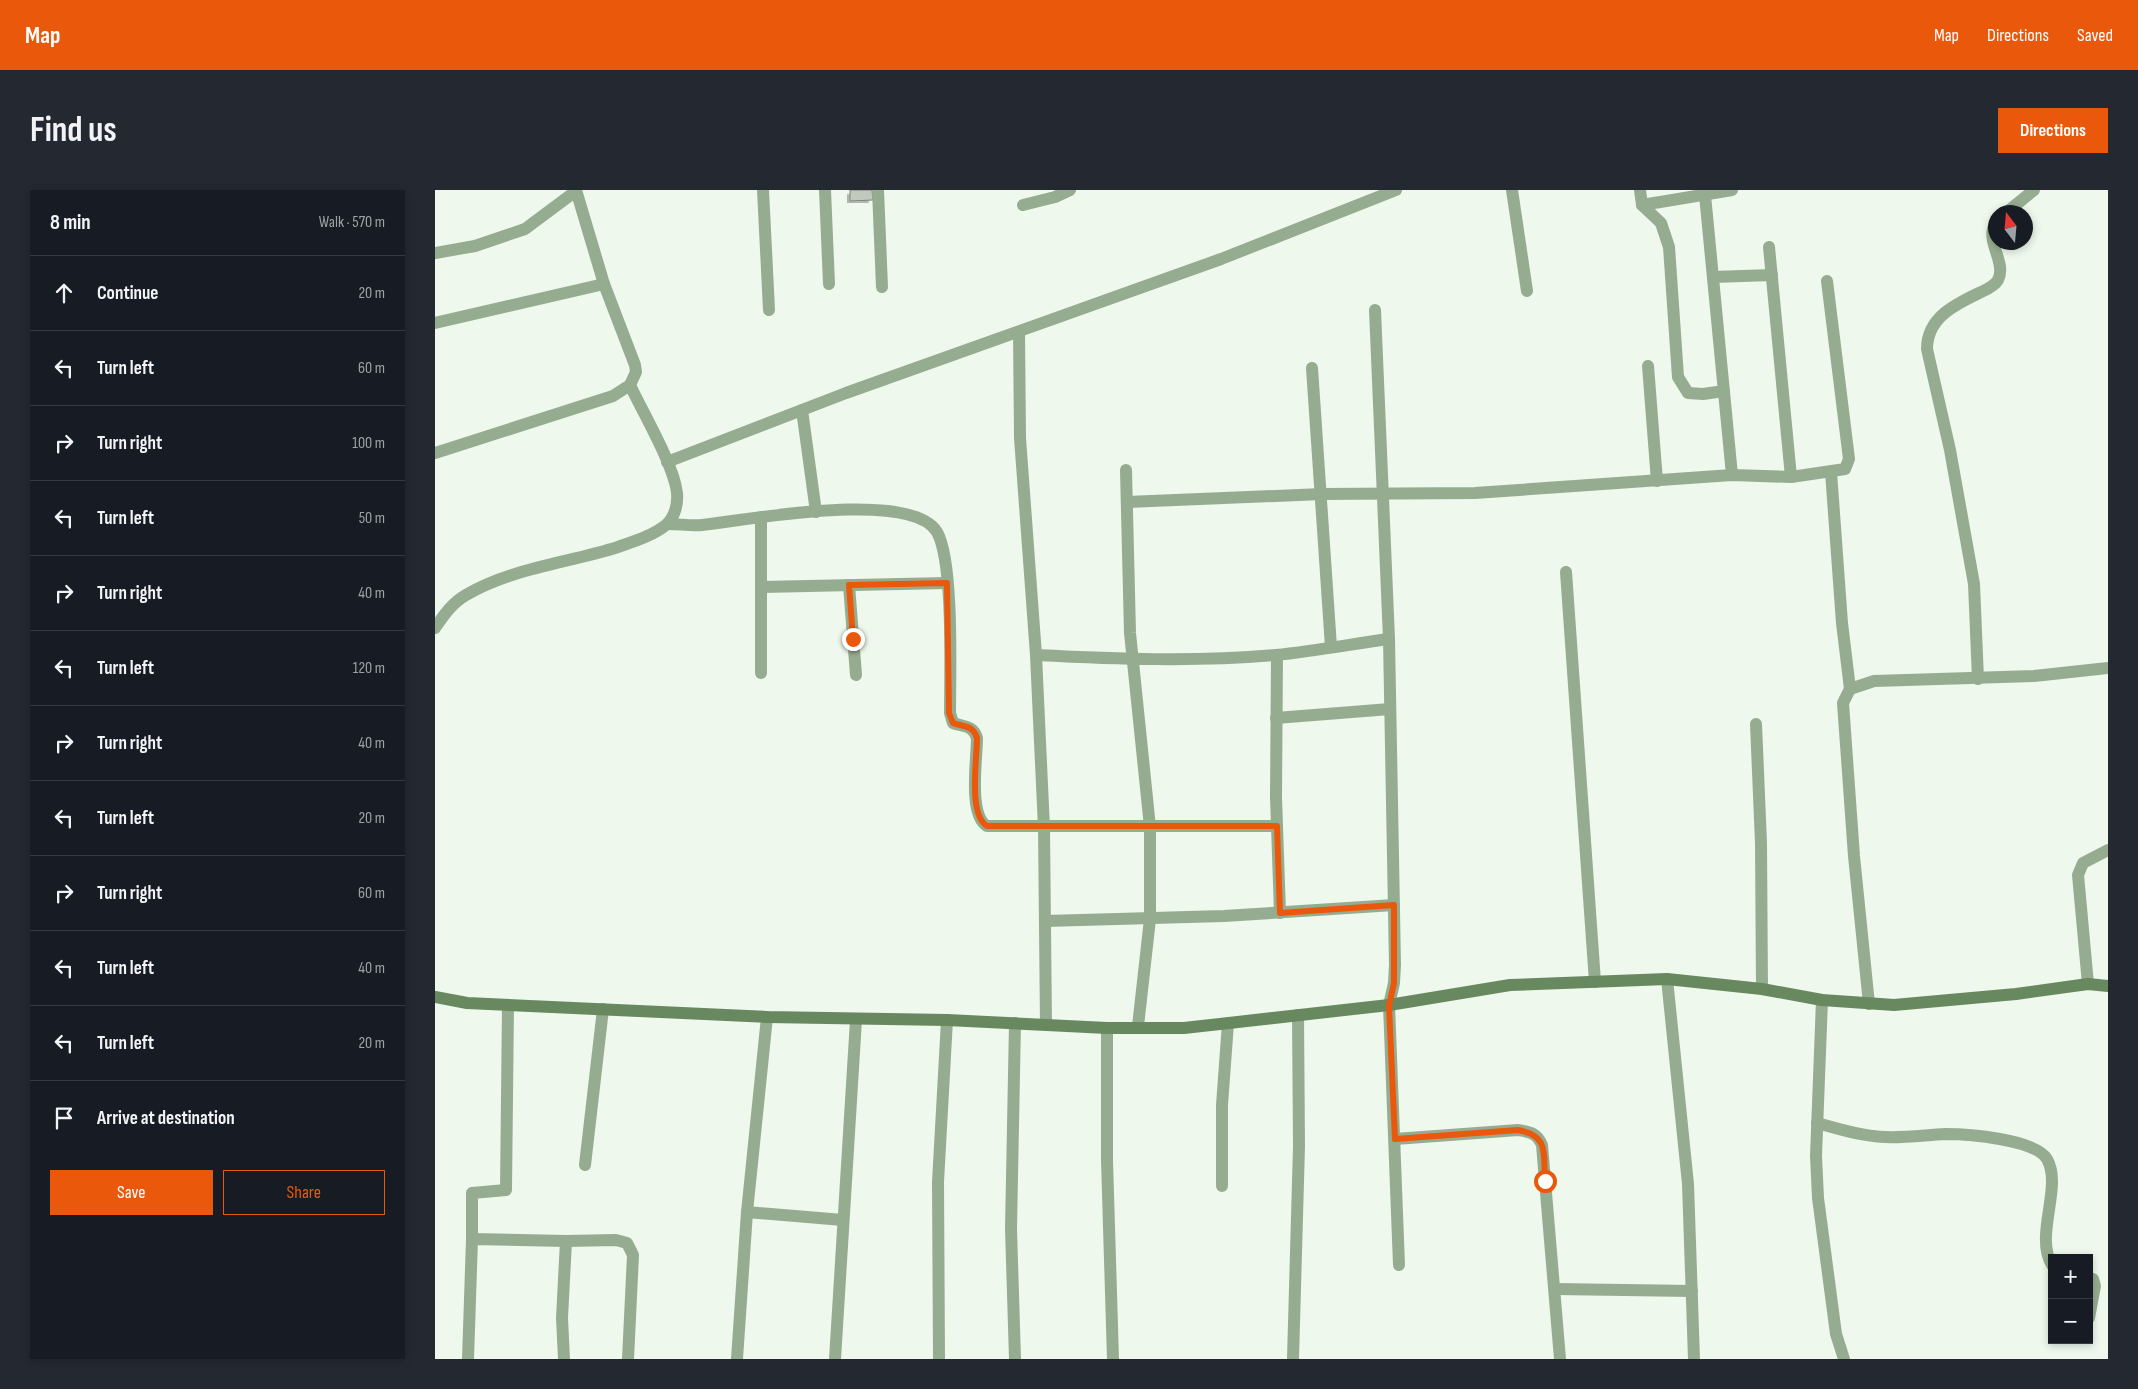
<!DOCTYPE html>
<html lang="en">
<head>
<meta charset="utf-8">
<style>
  :root { --surface:#171b24; --page:#242831; --text:#f1f3f6; --muted:#9ea1a6; --line:#363941; --accent:#ea580c }
  body { margin:0; font-family:"Sofia Sans Condensed",sans-serif; background:var(--page); color:var(--text) }
  .controls { position:absolute; right:15px; bottom:15px; display:grid; overflow:hidden; border-radius:0px; box-shadow:0 2px 8px #0003 }
  .controls button { width:45px; height:45px; display:grid; place-items:center; padding:0; border:0; border-bottom:1px solid var(--line); background:var(--surface); color:var(--text); font:25px sans-serif }
  .compass { position:absolute; left:1553px; top:15px; width:45px; height:45px; border-radius:50%; background:var(--surface); box-shadow:0 2px 8px #0003; rotate:344deg }
  .stop { position:absolute; width:15px; height:15px; margin:-11px; border:4px solid #ea580c; border-radius:50%; background:#fff }
  .stop.end { background:#ea580c; border-color:#fff; box-shadow:0 1px 5px #0008 }
  .list { margin:0; padding:0; list-style:none }
  h2 { display:flex; justify-content:space-between; align-items:center; height:65px; margin:0; padding:0 20px; font-size:21px }
  h2 small { font-size:16px; font-weight:400; color:var(--muted) }
  .list li { display:grid; grid-template-columns:32px 1fr auto; gap:15px; align-items:center; box-sizing:border-box; height:75px; padding:0 20px; border-top:1px solid var(--line) }
  .list b { display:block; font-size:19px; white-space:nowrap }
  .list em { font-size:16px; font-style:normal; color:var(--muted) }
  .actions { display:flex; gap:10px; padding:15px 20px }
  .actions a { flex:1; padding:11px 0; border:1px solid var(--accent); border-radius:0px; text-align:center; font-size:18px; color:var(--accent) }
  .actions .main { background:var(--accent); color:#fff }
  .icon { flex:none; width:28px; height:28px; fill:none; stroke:currentColor; stroke-width:2; stroke-linecap:round; stroke-linejoin:round }
  .map { position:relative; flex:none; width:1673px; height:1169px; overflow:hidden; border-radius:0px }
  header { display:flex; align-items:center; gap:30px; box-sizing:border-box; height:70px; padding:0 25px; background:var(--accent); color:#fff }
  header strong { font-size:24px }
  nav { display:flex; gap:28px; margin-inline-start:auto; font-size:18px }
  .intro { display:flex; align-items:center; justify-content:space-between; box-sizing:border-box; height:120px; padding:0 30px }
  h1 { margin:0; font-size:35px }
  .button { padding:12px 22px; border-radius:0px; background:var(--accent); color:#fff; font-size:18px; font-weight:700 }
  main { display:flex; gap:30px; padding:0 30px }
  aside { flex:1; background:var(--surface); border-radius:0px; box-shadow:0 2px 8px #0003 }
  .map>svg:first-child { display:block }
  .building { fill:#c0c9be; stroke:#7c8479; filter:url(#shadow) }
  .lines { fill:none; stroke-linecap:round; stroke-linejoin:round }
  .street { stroke:#96ac90; stroke-width:12 }
  .secondary { stroke:#68885f; stroke-width:12 }
  .route { stroke:#ea580c; stroke-width:6 }
</style>
</head>
<body>
<header>
<strong>Map</strong>
<nav><a>Map</a><a>Directions</a><a>Saved</a></nav>
</header>
<div class="intro"><h1>Find us</h1><a class="button">Directions</a></div>
<main>
<aside>
<h2>8 min<small>Walk · 570 m</small></h2>
<ul class="list">
<li><svg class="icon" aria-label="ahead" viewBox="0 0 24 24"><path d="M12 20V5M6 11l6-6 6 6"/></svg><div><b>Continue</b></div><em>20 m</em></li>
<li><svg class="icon" aria-label="left" viewBox="0 0 24 24"><path d="M17 20v-9H6M10 6l-5 5 5 5"/></svg><div><b>Turn left</b></div><em>60 m</em></li>
<li><svg class="icon" aria-label="right" viewBox="0 0 24 24"><path d="M7 20v-9h11M14 6l5 5-5 5"/></svg><div><b>Turn right</b></div><em>100 m</em></li>
<li><svg class="icon" aria-label="left" viewBox="0 0 24 24"><path d="M17 20v-9H6M10 6l-5 5 5 5"/></svg><div><b>Turn left</b></div><em>50 m</em></li>
<li><svg class="icon" aria-label="right" viewBox="0 0 24 24"><path d="M7 20v-9h11M14 6l5 5-5 5"/></svg><div><b>Turn right</b></div><em>40 m</em></li>
<li><svg class="icon" aria-label="left" viewBox="0 0 24 24"><path d="M17 20v-9H6M10 6l-5 5 5 5"/></svg><div><b>Turn left</b></div><em>120 m</em></li>
<li><svg class="icon" aria-label="right" viewBox="0 0 24 24"><path d="M7 20v-9h11M14 6l5 5-5 5"/></svg><div><b>Turn right</b></div><em>40 m</em></li>
<li><svg class="icon" aria-label="left" viewBox="0 0 24 24"><path d="M17 20v-9H6M10 6l-5 5 5 5"/></svg><div><b>Turn left</b></div><em>20 m</em></li>
<li><svg class="icon" aria-label="right" viewBox="0 0 24 24"><path d="M7 20v-9h11M14 6l5 5-5 5"/></svg><div><b>Turn right</b></div><em>60 m</em></li>
<li><svg class="icon" aria-label="left" viewBox="0 0 24 24"><path d="M17 20v-9H6M10 6l-5 5 5 5"/></svg><div><b>Turn left</b></div><em>40 m</em></li>
<li><svg class="icon" aria-label="left" viewBox="0 0 24 24"><path d="M17 20v-9H6M10 6l-5 5 5 5"/></svg><div><b>Turn left</b></div><em>20 m</em></li>
<li><svg class="icon" aria-label="arrive" viewBox="0 0 24 24"><path d="M6 21V4h12l-3 4 3 4H6"/></svg><div><b>Arrive at destination</b></div></li>
</ul>
<div class="actions"><a class="main">Save</a><a>Share</a></div>
</aside>
<div class="map">
<svg width="1673" height="1169" viewBox="0 0 1673 1169">
  <defs>
    <filter id="shadow"><feDropShadow dx="-4.5" dy="4.5" stdDeviation="0" flood-color="#0004"/></filter>
  </defs>
  <rect width="100%" height="100%" fill="#eef8ec"/>
  <polygon class="building" points="415,0 437,0 438,10 415,11"/>
  <g class="lines">
    <g class="street">
      <polyline points="328,0 334,120"/>
      <polyline points="390,0 394,94"/>
      <polyline points="443,0 447,97"/>
      <polyline points="1077,0 1092,101"/>
      <polyline points="1205,0 1207,15 1226,33 1234,57 1243,187 1253,203 1268,204 1289,201"/>
      <polyline points="1270,5 1297,285"/>
      <polyline points="588,15 620,7 635,0"/>
      <polyline points="1207,15 1297,0"/>
      <polyline points="1572,22 1599,0"/>
      <polyline points="1334,57 1356,287"/>
      <polyline points="0,63 40,56 90,39 141,1"/>
      <polyline points="1278,87 1337,85"/>
      <polyline points="940,120 954,449 960,775 959,793 954,815 964,1075"/>
      <polyline points="0,133 169,94"/>
      <polyline points="584,142 585,248 601,465 609,638 611,835"/>
      <polyline points="1213,176 1222,291"/>
      <polyline points="877,178 896,457"/>
      <polyline points="367,220 381,322"/>
      <polyline points="0,263 178,206 195,195 201,182 200,175 169,94 141,0"/>
      <polyline points="232,272 411,203 786,69 961,0"/>
      <polyline points="691,280 695,443 715,637 715,729 703,836"/>
      <polyline points="1396,282 1407,433 1415,499"/>
      <polyline points="692,312 887,304 1040,303 1297,285 1356,287 1410,279 1414,269 1392,91"/>
      <path d="M233 334C244 334 256 336 267 335 312 330 476 299 502 342 519 372 515 484 515 523L518 533C529 537 538 535 542 548 542 569 533 625 552 636H842"/>
      <polyline points="1131,382 1160,792"/>
      <polyline points="414,395 421,485"/>
      <polyline points="326,397 512,393"/>
      <path d="M0 438C9 425 17 413 31 405 77 378 133 373 183 357 200 351 217 346 231 335 240 327 243 314 242 303 239 275 208 223 195 195"/>
      <path d="M601 465C681 469 761 472 841 465 879 461 917 454 954 449"/>
      <polyline points="842,465 841,607 845,723"/>
      <polyline points="326,483 326,327"/>
      <path d="M1543 489 1539 394 1515 260 1492 159C1492 128 1519 115 1544 103 1550 100 1559 97 1563 90 1572 73 1550 51 1560 34"/>
      <polyline points="841,528 955,519"/>
      <polyline points="1321,534 1326,653 1327,799"/>
      <polyline points="610,731 789,726 959,715"/>
      <polyline points="1232,789 1253,994 1259,1169"/>
      <polyline points="1653,794 1643,685 1648,673 1673,660"/>
      <polyline points="1387,810 1381,966 1383,1008 1401,1144 1409,1169"/>
      <polyline points="1434,814 1419,666 1408,513 1415,499 1439,491 1599,486 1673,478"/>
      <polyline points="672,838 672,970 678,1169"/>
      <path d="M1382 933C1404 939 1426 946 1449 947 1470 948 1490 945 1510 944 1532 944 1600 949 1612 969 1628 997 1599 1045 1617 1075"/>
      <path d="M960 949 1083 940C1095 942 1102 943 1107 955L1125 1169"/>
      <polyline points="150,975 168,819"/>
      <polyline points="787,996 787,915 793,833"/>
      <polyline points="312,1022 408,1030"/>
      <polyline points="37,1049 37,1003 71,1000 73,815"/>
      <polyline points="1654,1088 1658,1089 1660,1096 1654,1128"/>
      <polyline points="1120,1099 1257,1101"/>
      <polyline points="33,1169 37,1049 131,1051 181,1050 192,1053 198,1065 193,1169"/>
      <polyline points="129,1169 127,1128 131,1051"/>
      <polyline points="302,1169 312,1022 332,827"/>
      <polyline points="400,1169 421,830"/>
      <polyline points="504,1169 503,992 512,830"/>
      <polyline points="580,1169 576,1039 580,833"/>
      <polyline points="858,1169 864,956 863,825"/>
    </g>
    <polyline class="secondary" points="0,807 32,813 332,827 512,830 672,838 749,838 954,815 1075,795 1232,789 1327,799 1387,810 1459,815 1581,804 1653,794 1673,796"/>
  </g>
  <g class="lines">
    <path class="route" d="M418 449 414 395 512 393 514 523 518 533C529 537 538 535 542 548 542 569 533 625 552 636H842L845 723 959 715V793L954 816 960 949 1083 940C1115 946 1108 964 1110 991"/>
  </g>
</svg>
<div class="controls">
<button>+</button>
<button>−</button>
</div>
<svg class="compass" viewBox="-18 -18 36 36"><path d="M0-13l5 13h-10z" fill="#e53935"/><path d="M0 13l5-13h-10z" fill="#9ea1a6"/></svg>
<div class="stop" style="left:1110px;top:991px"></div>
<div class="stop end" style="left:418px;top:449px"></div>
</div>
</main>
</body>
</html>
